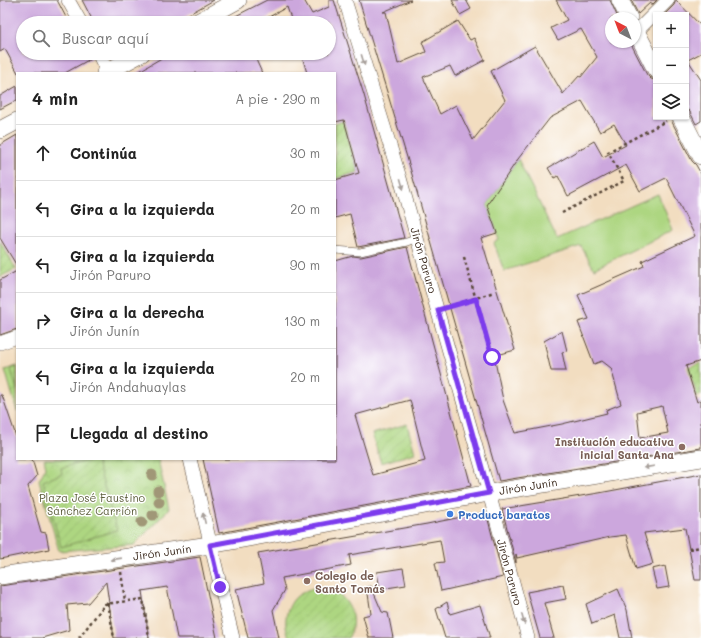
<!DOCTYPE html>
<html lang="es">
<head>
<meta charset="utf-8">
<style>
  :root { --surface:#fff; --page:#f6f6f6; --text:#222; --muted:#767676; --line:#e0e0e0 }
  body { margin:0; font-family:Mali,sans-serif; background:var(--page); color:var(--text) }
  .controls { position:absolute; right:12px; top:12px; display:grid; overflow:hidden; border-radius:0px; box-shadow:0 1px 3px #0004 }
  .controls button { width:36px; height:36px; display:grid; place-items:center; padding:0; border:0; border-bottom:1px solid var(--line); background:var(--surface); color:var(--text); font:20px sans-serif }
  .compass { position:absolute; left:605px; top:12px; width:36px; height:36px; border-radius:50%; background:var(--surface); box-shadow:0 1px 3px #0004; rotate:318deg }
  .stop { position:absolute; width:12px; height:12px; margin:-9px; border:3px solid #7c3aed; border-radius:50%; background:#fff }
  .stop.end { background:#7c3aed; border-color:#fff; box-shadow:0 1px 4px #0008 }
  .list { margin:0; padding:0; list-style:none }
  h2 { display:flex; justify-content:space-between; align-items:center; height:52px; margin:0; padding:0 16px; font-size:17px }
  h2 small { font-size:13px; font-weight:400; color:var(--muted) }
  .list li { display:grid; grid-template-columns:26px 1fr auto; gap:12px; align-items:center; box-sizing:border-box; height:56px; padding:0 16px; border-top:1px solid var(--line) }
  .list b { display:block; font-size:15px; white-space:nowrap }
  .list p { margin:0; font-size:13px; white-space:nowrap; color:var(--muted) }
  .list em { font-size:13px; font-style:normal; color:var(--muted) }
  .icon { flex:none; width:22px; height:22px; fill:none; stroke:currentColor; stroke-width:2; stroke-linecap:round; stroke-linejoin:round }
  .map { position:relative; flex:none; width:701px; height:638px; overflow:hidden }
  .search { position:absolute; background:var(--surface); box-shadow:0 1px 3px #0004; left:16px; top:16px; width:320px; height:44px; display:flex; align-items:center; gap:10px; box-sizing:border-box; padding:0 14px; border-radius:22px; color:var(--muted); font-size:15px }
  .panel { position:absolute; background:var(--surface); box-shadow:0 1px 3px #0004; left:16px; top:72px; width:320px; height:388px; border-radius:0px }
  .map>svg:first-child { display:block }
  .grass { fill:#add681; stroke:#748050 }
  .park { fill:url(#park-crowns); stroke:#748050 }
  .garden { fill:url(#garden-furrows); stroke:#748050 }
  .building { fill:#cca7dd; fill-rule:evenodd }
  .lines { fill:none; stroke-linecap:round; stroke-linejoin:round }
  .service-casing { stroke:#564536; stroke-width:8 }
  .minor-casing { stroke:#564536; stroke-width:14 }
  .tertiary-casing { stroke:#564536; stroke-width:18 }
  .path { stroke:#564536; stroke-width:2.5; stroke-dasharray:3 3; stroke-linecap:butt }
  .service { stroke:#fff; stroke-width:7 }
  .minor { stroke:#fff; stroke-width:13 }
  .tertiary { stroke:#fff; stroke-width:17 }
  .tree { fill:#a09777 }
  .oneway { fill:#a79f9a }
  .route { stroke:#7c3aed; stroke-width:5 }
  .education-dot { fill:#8d6e63; stroke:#fff; stroke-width:1.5 }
  .shop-dot { fill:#3f7fe0; stroke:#fff; stroke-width:1.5 }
  .labels { text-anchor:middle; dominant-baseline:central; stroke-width:3; stroke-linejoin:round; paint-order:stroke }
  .street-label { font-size:11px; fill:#3b2a1e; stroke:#fff }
  .education-label { font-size:11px; font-weight:bold; fill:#785e54; stroke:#fff; text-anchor:end }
  .park-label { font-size:11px; fill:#5d5e3c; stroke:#fff }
  .shop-label { font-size:11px; font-weight:bold; fill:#366cbe; stroke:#fff; text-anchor:start }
</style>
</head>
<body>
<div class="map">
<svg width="701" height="638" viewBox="0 0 701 638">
  <defs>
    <pattern id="park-crowns" width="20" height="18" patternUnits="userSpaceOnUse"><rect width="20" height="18" fill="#add681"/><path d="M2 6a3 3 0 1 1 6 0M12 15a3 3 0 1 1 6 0" fill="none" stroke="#96b86f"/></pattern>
    <pattern id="garden-furrows" width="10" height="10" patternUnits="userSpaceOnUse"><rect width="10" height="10" fill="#add681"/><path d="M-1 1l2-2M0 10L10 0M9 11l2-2" fill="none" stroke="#96b86f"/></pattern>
  </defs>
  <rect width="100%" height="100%" fill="#fff"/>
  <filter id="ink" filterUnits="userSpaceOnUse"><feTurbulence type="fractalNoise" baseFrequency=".025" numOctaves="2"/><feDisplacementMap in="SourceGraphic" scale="8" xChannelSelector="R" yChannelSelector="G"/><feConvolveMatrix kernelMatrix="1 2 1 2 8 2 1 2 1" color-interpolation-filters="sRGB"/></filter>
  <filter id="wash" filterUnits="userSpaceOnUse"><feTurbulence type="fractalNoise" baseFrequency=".012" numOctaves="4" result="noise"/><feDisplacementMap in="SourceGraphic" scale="16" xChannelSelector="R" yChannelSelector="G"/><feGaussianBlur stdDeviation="0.9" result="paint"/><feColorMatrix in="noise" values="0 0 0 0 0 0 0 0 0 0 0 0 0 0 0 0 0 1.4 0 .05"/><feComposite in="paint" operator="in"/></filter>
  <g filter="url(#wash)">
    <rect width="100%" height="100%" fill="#f2ddc0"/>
    <polygon class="grass" points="518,159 557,239 658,194 673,230 594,269 581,246 504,271 494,243 499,240 487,205"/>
    <g class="park">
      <polygon points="17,366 17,411 5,370"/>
      <polygon points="44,459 158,459 169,509 134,545 59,551 39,480 46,467"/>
    </g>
    <g class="garden">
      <polygon points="343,121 358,172 335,179 335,124"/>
      <polygon points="0,241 16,269 0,277"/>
      <polygon points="701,363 701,395 697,396 688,367"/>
      <polygon points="17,367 17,390 11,369"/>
      <polygon points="407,424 415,453 381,463 372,434"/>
      <polygon points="93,459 96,459 117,530 61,547 43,481 62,474 61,468"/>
      <path d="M317 588C324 589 331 589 338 594 352 603 357 624 348 638H290C282 625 286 607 296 597 302 592 309 590 317 588Z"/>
    </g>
    <g id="blocks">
      <g class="building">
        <polygon points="0,0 57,0 69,23 23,23 23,53 90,53 92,58 65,73 18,73 5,49 0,52"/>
        <polygon points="82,0 214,0 173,23 94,23"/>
        <polygon points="267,0 304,0 312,14 329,7 329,0 334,0 364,95 404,238 358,247 350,214 335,218 335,180 359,173 344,120 335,122 335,73 307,73 301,53 329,53 329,23 290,23 292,22 287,7 258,23 222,23"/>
        <path d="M359 0H411L383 12H386L398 64 426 52 422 42 458 21 470 40 474 38 485 60 455 76 450 66 423 77 440 114 456 105 473 140 505 100 491 71 535 46 563 94 579 76 581 77 597 57 581 29 558 40 551 28 567 20 556 0H610L618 18H611V42H630L647 75 651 79 656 80V117H671L672 122 692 161 696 165 701 174V361L686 366 697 402 701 400V448L499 481 409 164ZM582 101 600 132 614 124 626 145 603 157 594 141 548 168 554 178 558 176 568 196 626 165 640 191 666 178 695 236 642 261 644 266 578 295 589 319 578 322 594 364 602 361 611 368 621 404 606 410 607 413 562 424 515 433 503 400 494 356 515 350 481 238 497 233 487 205 518 159 550 118ZM662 406 668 433 640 438 637 412Z"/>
        <polygon points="452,0 466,0 471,9 460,15"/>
        <polygon points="631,0 657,0 651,6 651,2 638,14"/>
        <polygon points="676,0 701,26 701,53 688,60 701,80 701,121 696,124 690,112 686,108 686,15 664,15 674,5"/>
        <polygon points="170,53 253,53 262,73 136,73"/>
        <polygon points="17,86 17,100 0,109 0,96"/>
        <polygon points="17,135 17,266 0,238 0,145"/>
        <path d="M407 247 471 486 219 533 203 459H335V261L353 256 361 257ZM410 400 425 461 373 475 355 415Z"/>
        <polygon points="17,271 17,329 0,335 0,280"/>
        <polygon points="562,331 567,351 562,352 566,371 551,371 544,341"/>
        <polygon points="0,395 2,395 17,439 17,459 32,459 37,476 28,486 41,532 46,533 49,549 0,559"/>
        <polygon points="701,474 701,580 695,580 685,528 644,533 653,564 636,569 626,535 610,537 517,558 516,554 516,563 502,509 599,493"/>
        <polygon points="486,512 503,577 441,591 435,563 444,562 440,540 349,555 351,565 282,578 285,590 273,610 279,638 248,638 236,589 264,583 258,553 427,524"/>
        <polygon points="200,557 217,638 177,638 167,587 142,591 149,638 114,638 106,582 88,603 67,605 69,630 42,638 0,638 0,586"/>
        <polygon points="665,566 669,587 657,589 652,569"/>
        <polygon points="403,568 406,585 380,589 377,572"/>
        <polygon points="563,585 566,599 544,603 554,638 540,638 527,592"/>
        <polygon points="371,586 382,612 388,613 393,638 369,638 363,616 371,614 367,587"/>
        <polygon points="618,589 627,610 632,638 620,638 615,615 592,624 586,604"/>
        <polygon points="447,602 450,614 480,605 490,638 445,638 436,609"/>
      </g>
    </g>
  </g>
  <g filter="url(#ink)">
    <use href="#blocks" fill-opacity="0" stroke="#564536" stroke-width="1"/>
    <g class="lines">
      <defs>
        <polyline id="service" points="335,250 360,252 407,242 417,238"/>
        <g id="minor">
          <polyline points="68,0 81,23"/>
          <polyline points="345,0 400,178 489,493 528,638"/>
          <polyline points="636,32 668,0"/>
          <polyline points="98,53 108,73"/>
          <polyline points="0,343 17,337"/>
          <polyline points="190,459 233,638"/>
        </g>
        <g id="tertiary">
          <polyline points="620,0 629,18"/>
          <polyline points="196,23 238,0"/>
          <polyline points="635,29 656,70"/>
          <polyline points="105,73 142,53"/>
          <polyline points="681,117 701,156"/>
          <polyline points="0,130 17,121"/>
          <polyline points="0,576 210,545 489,493 701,458"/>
        </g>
      </defs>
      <use href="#service" class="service-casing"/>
      <use href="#minor" class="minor-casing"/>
      <use href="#tertiary" class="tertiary-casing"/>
      <g class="path">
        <polyline points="562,213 624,181 608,152 666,121"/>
        <polyline points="464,257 492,357"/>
        <polyline points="449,307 494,292"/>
        <polyline points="689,549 701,547"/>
        <polyline points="121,572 125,601"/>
        <polyline points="108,603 114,638"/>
        <polyline points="79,638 105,604 143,599 149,638"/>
      </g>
      <use href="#service" class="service"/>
      <use href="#minor" class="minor"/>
      <use href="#tertiary" class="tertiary"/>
    </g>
    <g class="tree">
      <circle cx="152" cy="475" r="5.5"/>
      <circle cx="158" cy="491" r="5.5"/>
      <circle cx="159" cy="502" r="5.5"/>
      <circle cx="153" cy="515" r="5.5"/>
      <circle cx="142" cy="522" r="5.5"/>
    </g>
    <defs><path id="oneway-solid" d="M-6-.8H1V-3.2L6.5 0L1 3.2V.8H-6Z"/></defs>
    <g class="oneway">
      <use href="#oneway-solid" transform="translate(363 60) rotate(73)"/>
      <use href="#oneway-solid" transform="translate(402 184) rotate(74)"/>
      <use href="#oneway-solid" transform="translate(649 467) rotate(171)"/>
      <use href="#oneway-solid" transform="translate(204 518) rotate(-103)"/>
      <use href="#oneway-solid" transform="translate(116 559) rotate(172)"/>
      <use href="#oneway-solid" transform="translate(523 619) rotate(75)"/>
    </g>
  </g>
  <g class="lines" filter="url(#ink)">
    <polyline class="route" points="220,587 210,545 489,493 438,310 476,299 492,357"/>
  </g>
  <g class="education-dot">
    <circle cx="682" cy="447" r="4"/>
    <circle cx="307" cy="581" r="4"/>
  </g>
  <circle class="shop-dot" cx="450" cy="514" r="4"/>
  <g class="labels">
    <g class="street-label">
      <text transform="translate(424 260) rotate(74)">Jirón Paruro</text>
      <text transform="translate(528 486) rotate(-9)">Jirón Junín</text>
      <text transform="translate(162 552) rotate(-8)">Jirón Junín</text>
      <text transform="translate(510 572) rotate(75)">Jirón Paruro</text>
    </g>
    <g class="education-label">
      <text x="674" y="441">Institución educativa<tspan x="674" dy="13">inicial Santa Ana</tspan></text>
      <text x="315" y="575" text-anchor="start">Colegio de<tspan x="315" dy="13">Santo Tomás</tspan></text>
    </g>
    <g class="park-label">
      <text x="92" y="497">Plaza José Faustino<tspan x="92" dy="13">Sánchez Carrión</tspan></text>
    </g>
    <g class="shop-label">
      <text x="458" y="514">Product baratos</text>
    </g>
  </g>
</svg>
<div class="controls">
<button>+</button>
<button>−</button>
<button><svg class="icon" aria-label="layers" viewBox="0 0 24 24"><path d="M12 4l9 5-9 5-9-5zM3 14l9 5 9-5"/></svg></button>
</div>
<svg class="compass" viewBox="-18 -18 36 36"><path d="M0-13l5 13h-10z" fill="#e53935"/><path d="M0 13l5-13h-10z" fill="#767676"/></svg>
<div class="stop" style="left:492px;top:357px"></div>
<div class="stop end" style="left:220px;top:587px"></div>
<div class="search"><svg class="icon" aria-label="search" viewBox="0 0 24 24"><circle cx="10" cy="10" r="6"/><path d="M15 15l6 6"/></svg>Buscar aquí</div>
<section class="panel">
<h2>4 min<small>A pie · 290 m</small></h2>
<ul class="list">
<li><svg class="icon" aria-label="ahead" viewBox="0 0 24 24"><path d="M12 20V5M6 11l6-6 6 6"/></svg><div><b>Continúa</b></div><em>30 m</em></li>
<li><svg class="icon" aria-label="left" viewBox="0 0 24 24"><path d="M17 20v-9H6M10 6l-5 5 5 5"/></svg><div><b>Gira a la izquierda</b></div><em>20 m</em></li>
<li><svg class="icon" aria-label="left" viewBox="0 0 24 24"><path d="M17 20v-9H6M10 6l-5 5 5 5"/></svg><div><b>Gira a la izquierda</b><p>Jirón Paruro</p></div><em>90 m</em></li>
<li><svg class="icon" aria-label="right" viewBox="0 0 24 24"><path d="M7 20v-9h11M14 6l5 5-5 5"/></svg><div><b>Gira a la derecha</b><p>Jirón Junín</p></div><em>130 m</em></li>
<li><svg class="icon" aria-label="left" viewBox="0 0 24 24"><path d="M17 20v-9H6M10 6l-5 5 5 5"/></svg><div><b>Gira a la izquierda</b><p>Jirón Andahuaylas</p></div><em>20 m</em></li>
<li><svg class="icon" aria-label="arrive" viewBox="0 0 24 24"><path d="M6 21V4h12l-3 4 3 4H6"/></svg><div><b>Llegada al destino</b></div></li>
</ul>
</section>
</div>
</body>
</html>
